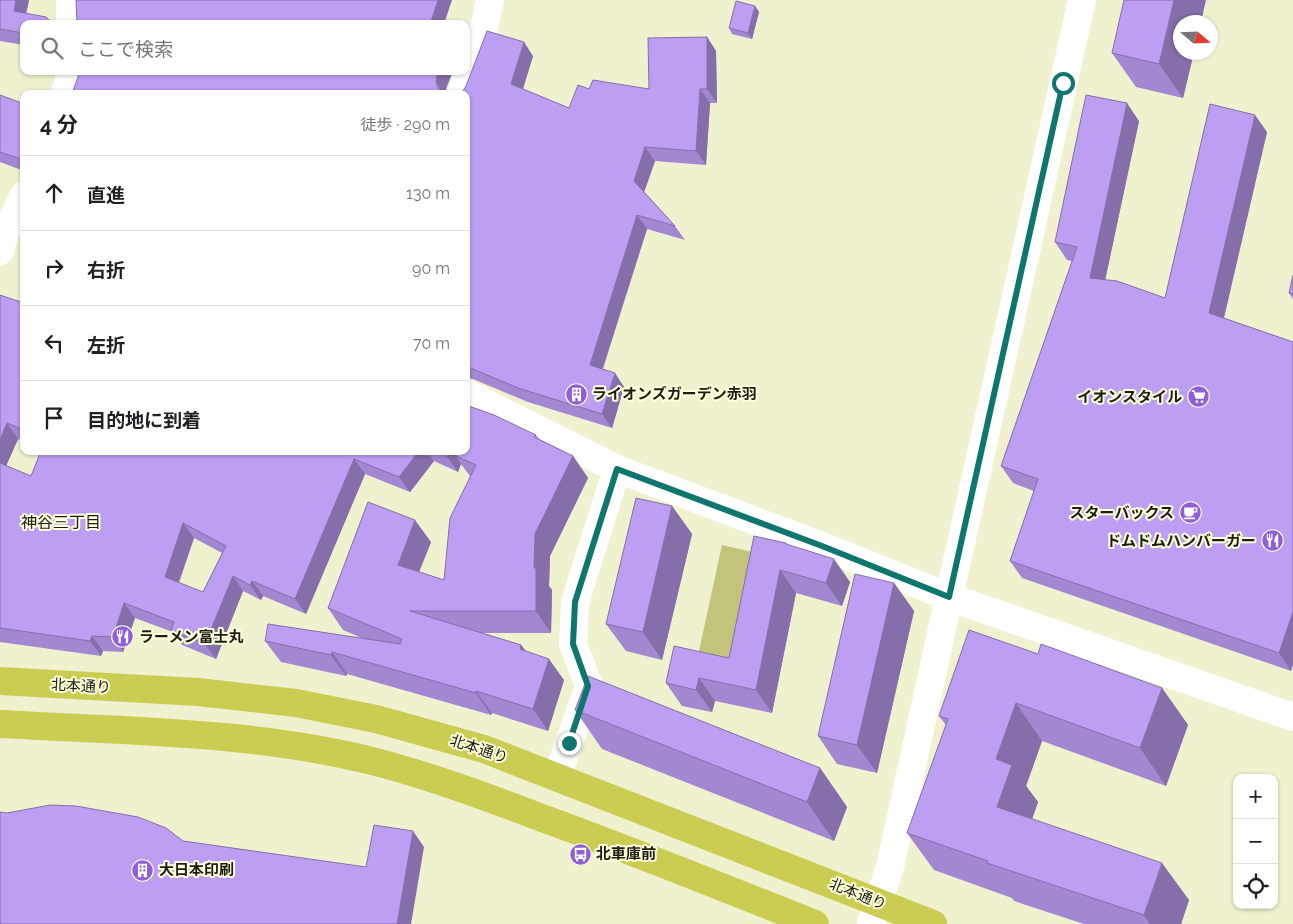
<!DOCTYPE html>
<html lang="ja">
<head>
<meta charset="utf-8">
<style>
  :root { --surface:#fff; --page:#f2f2f2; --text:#202124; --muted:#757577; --line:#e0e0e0 }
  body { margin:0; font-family:Raleway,"Noto Sans JP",sans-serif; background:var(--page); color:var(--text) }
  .controls { position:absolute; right:15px; bottom:15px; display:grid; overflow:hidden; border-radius:10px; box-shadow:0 1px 4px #0004 }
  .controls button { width:45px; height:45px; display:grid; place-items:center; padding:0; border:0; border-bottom:1px solid var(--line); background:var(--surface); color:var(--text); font:25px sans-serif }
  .compass { position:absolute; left:1173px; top:15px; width:45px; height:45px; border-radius:50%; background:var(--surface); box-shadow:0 1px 4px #0004; rotate:109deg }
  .stop { position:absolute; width:15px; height:15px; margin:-11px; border:4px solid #0f766e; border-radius:50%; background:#fff }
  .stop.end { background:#0f766e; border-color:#fff; box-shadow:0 1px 5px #0008 }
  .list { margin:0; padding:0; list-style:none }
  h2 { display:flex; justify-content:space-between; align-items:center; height:65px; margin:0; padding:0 20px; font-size:21px }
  h2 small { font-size:16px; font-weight:400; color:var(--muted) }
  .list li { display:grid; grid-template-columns:32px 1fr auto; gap:15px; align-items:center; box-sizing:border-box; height:75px; padding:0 20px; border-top:1px solid var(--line) }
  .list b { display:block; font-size:19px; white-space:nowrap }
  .list em { font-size:16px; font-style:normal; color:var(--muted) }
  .icon { flex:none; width:28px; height:28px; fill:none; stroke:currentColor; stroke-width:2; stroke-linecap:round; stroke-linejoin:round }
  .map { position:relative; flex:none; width:1293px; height:924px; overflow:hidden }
  .search { position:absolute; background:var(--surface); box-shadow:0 1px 4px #0004; left:20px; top:20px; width:450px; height:55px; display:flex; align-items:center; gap:12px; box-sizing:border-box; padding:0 18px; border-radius:10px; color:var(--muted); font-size:19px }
  .panel { position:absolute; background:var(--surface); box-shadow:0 1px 4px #0004; left:20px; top:90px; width:450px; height:365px; border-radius:10px }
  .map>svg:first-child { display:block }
  .green { fill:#c2c47c }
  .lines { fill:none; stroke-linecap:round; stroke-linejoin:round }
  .minor { stroke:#fff; stroke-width:28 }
  .highway { stroke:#cbcd53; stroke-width:28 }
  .wall { fill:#a288d1; fill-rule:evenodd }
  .shaded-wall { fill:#846faa }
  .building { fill:#bc9ef3; stroke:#846faa; fill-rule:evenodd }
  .route { stroke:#0f766e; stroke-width:6 }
  .labels { text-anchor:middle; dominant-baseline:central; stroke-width:4; stroke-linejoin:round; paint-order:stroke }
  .poi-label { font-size:15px; font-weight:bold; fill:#1c1c10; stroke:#fdffdd; text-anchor:start }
  .street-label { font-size:15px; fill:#1c1c10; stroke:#fdffdd }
  .neighbourhood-label { font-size:16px; fill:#1c1c10; stroke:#fdffdd }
</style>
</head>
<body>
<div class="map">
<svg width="1293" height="924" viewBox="0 0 1293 924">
  <rect width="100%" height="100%" fill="#eff1cf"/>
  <polygon class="green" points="722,545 757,553 732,668 697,660"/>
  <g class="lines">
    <g class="minor">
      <polyline points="70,24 70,0"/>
      <polyline points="64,94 69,80 70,71"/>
      <polyline points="461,94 483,33 490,0"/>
      <polyline points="0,251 5,233 24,195"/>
      <polyline points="466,393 617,469 822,546 949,597 1293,717"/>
      <polyline points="557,777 589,686 573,644 575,602 617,469"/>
      <polyline points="871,924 890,867 949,597 1082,0"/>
    </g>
    <g class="highway">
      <polyline points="0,681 198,692 296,703 376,719 484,749 933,924"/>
      <path d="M0 724C125 731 254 731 376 762 433 777 487 797 542 818 633 851 724 888 815 924"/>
    </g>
  </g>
  <g class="wall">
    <polygon points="0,0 29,0 26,13 52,23 24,24 24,45 0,41"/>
    <polygon points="755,6 759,12 752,39 732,34 729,28"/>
    <polygon points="707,37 716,51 717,103 710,103 706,165 655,161 644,192 675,226 685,240 647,229 603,369 624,387 612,428 528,402 473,379 466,378 466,94 533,56 523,89 569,108 589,89 649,89"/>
    <polygon points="1194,52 1183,98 1136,87 1112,53"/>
    <polygon points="0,95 24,104 24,171 0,162"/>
    <polygon points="1139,121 1105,280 1165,298 1267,132 1224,318 1293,342 1293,664 1291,671 1022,578 1010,561 1034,491 1013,483 1001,466 1072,261 1067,260 1055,242"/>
    <polygon points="1293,275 1293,299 1289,293"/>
    <path d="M24 289V441L18 439 6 466 31 476 41 451H466L536 435 539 439 573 456 588 478 550 556 549 586 552 590 551 633H483L521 645 526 651 564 680 548 731 492 713 491 715 347 674 346 676 281 662 265 641 364 639 343 630 328 608 431 542 419 572 444 580 470 476 461 464 458 472 434 461 410 492 365 474 306 614 263 596 261 600 243 591 216 659 182 645 173 632 135 618 123 652 103 651 101 656 0 642V295L21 302ZM194 538 222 553 203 592 179 583Z"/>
    <polygon points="672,506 692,534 662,660 626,651 606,624"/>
    <polygon points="786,543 787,545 850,582 842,606 796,593 772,713 715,701 712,712 682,706 666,683 729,658"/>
    <polygon points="894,583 914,611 877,773 837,764 818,736"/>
    <polygon points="1038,654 1162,688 1188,725 1166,786 1042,741 1026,786 1038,802 1032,819 1189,900 1181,924 1084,924 1014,901 1012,898 934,870 907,833 946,725 939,716"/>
    <polygon points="575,710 820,768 847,807 834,841 602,749"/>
  </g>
  <g class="shaded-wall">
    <polygon points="16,0 29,0 24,24 14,11"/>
    <polygon points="438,0 452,0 444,24 430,24"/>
    <polygon points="1174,0 1206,0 1201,22 1180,22 1180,52 1194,52 1183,98 1159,64"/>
    <polygon points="755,6 759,12 752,39 748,33"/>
    <polygon points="707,37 716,51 717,103 707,89"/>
    <polygon points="524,42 533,56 520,98 511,84"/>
    <polygon points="438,71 453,71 446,89 446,94 442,94 436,82 437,75"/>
    <polygon points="700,89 710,103 706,165 696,151"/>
    <polygon points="1127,103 1139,121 1102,295 1090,278"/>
    <polygon points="1255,115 1267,132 1221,330 1209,313"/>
    <polygon points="645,147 655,161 643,195 634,181"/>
    <polygon points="637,215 647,229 599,379 590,365"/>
    <polygon points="615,373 624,387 612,428 602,414"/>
    <polygon points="7,423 18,439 2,475 0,472 0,440"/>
    <polygon points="419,451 427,451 434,461 410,492 399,477"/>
    <polygon points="449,451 466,451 456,456 461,464 458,472 447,457"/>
    <polygon points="573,456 588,478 550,556 549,586 552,590 551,633 536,611 534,568 535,534"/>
    <polygon points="354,459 365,474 306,614 295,599"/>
    <polygon points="672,506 692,534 662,660 643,632"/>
    <polygon points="415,520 431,542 413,587 398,565"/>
    <polygon points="183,523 194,538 175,592 165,577"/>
    <polygon points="834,559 850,582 842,606 826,583"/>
    <polygon points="780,570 796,593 772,713 756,690"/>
    <polygon points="233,576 243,591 216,659 205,644"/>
    <polygon points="252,581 263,596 261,600 250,585"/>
    <polygon points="894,583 914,611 877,773 857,745"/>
    <polygon points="124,603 135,618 123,652 113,637"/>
    <polygon points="1293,612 1293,664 1291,671 1279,653"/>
    <polygon points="92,636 103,651 101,656 90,641"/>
    <polygon points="521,645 537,666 520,649"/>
    <polygon points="332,652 347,674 346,676 331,655"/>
    <polygon points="549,659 564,680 548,731 533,709"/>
    <polygon points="699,678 715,701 712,712 696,690"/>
    <polygon points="1162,688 1188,725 1166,786 1140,748"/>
    <polygon points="476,691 492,713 491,715 476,693"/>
    <polygon points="1016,703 1042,741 1026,786 1038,802 1023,845 997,807 996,759"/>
    <polygon points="820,768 847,807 834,841 807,802"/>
    <polygon points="413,831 424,847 411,924 397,924"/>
    <polygon points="1162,863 1189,900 1181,924 1150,924 1144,915"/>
  </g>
  <g class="building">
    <polygon points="0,0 16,0 14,11 46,17 52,23 54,24 24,24 24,33 0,29"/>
    <polygon points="76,0 438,0 430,24 64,24 70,21 77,23"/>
    <polygon points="1124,0 1174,0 1159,64 1112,53"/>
    <polygon points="736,1 755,6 748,33 729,28"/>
    <polygon points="487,31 524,42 511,84 569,108 578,85 589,89 593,80 649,89 648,38 707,37 707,89 700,89 696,151 645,147 634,181 675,226 637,215 590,365 615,373 602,414 518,388 466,366 466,94 457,94 462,92 466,86"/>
    <polygon points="80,71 438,71 437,75 436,82 439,90 444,94 72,94"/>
    <polygon points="0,95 24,104 24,160 0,152"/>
    <polygon points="1086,95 1127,103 1090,278 1117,281 1165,298 1210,104 1255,115 1209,313 1293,342 1293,612 1279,653 1010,561 1038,479 1001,466 1077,247 1055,242"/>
    <polygon points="1293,275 1293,294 1289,293"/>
    <polygon points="24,289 24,430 7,423 0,440 0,295 21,302"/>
    <polygon points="466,405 494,415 536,435 534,437 573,456 535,534 534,568 536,568 536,611 410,611 521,645 520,649 549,659 533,709 476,691 476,693 332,652 331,655 265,641 268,624 400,644 402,639 328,608 368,502 415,520 398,565 444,580 450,518 476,465 456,456 457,451 466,451"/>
    <path d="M41 451H419L399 477 354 459 295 599 252 581 250 585 233 576 205 644 171 630 174 622 124 603 113 637 92 636 90 641 0 628V463L31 476ZM183 523 226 546 203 592 165 577Z"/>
    <polygon points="435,451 449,451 447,457"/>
    <polygon points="636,498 672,506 643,632 606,624"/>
    <polygon points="754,536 786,543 786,544 834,559 826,583 780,570 756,690 699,678 696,690 666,683 674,646 729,658"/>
    <polygon points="855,574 894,583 857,745 818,736"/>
    <polygon points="969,630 1038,654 1041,644 1162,688 1140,748 1016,703 996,759 1012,765 997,807 1162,863 1144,915 987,863 988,861 907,833 948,719 939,716"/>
    <polygon points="588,676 820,768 807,802 575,710"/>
    <polygon points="50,805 76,806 138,817 166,828 183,841 366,867 374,825 413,831 397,924 0,924 0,812 7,813"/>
  </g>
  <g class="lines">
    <polyline class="route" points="569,743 588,686 573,644 575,602 617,469 822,546 949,597 1063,83"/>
  </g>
  <defs>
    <symbol id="building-disc" viewBox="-11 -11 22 22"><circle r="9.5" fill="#905fd8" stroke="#fdffdd"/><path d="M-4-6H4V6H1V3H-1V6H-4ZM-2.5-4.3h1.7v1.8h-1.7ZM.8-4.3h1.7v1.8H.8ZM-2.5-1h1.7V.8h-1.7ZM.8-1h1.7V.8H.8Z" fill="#fff"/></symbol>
    <symbol id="supermarket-disc" viewBox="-11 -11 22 22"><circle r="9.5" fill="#905fd8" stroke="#fdffdd"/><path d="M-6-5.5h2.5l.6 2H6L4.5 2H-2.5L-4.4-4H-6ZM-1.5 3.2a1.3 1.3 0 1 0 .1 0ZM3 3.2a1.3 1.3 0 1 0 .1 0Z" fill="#fff"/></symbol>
    <symbol id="cafe-disc" viewBox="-11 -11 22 22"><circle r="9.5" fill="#905fd8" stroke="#fdffdd"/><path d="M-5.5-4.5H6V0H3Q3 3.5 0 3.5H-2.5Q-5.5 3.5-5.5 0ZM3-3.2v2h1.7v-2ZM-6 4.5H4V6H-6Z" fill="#fff"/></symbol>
    <symbol id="restaurant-disc" viewBox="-11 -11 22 22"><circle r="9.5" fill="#905fd8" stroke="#fdffdd"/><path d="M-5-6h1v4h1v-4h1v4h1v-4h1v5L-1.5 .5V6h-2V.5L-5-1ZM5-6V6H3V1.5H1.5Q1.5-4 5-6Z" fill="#fff"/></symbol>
    <symbol id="bus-disc" viewBox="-11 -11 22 22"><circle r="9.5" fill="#905fd8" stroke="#fdffdd"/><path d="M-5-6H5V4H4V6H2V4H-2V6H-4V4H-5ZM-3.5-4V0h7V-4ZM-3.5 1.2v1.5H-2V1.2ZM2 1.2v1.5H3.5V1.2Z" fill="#fff"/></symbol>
  </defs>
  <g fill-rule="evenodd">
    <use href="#building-disc" x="564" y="382" width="25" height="25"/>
    <use href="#supermarket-disc" x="1186" y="384" width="25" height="25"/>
    <use href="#cafe-disc" x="1178" y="500" width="25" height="25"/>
    <use href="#restaurant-disc" x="1260" y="528" width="25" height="25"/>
    <use href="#restaurant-disc" x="110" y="624" width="25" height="25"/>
    <use href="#bus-disc" x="568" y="842" width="25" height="25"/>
    <use href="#building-disc" x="130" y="858" width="25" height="25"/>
  </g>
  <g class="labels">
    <g class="poi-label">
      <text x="592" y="394">ライオンズガーデン赤羽</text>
      <text x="1182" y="397" text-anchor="end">イオンスタイル</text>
      <text x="1174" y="513" text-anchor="end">スターバックス</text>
      <text x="1256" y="541" text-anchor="end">ドムドムハンバーガー</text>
      <text x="139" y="637">ラーメン富士丸</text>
      <text x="596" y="854">北車庫前</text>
      <text x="159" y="870">大日本印刷</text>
    </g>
    <g class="street-label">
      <text transform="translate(81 686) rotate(3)">北本通り</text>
      <text transform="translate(479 749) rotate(18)">北本通り</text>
      <text transform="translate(858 894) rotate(22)">北本通り</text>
    </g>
    <g class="neighbourhood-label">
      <text x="61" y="522">神谷三丁目</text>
    </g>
  </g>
</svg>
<div class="controls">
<button>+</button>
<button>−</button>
<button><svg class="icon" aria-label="locate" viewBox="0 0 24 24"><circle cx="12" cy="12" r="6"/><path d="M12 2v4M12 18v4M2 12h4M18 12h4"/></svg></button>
</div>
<svg class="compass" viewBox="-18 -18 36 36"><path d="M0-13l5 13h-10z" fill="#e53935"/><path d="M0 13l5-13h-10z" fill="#757577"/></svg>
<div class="stop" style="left:1063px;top:83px"></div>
<div class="stop end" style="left:569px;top:743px"></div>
<div class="search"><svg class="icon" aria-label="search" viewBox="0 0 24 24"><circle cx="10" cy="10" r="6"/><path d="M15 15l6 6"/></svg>ここで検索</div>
<section class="panel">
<h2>4 分<small>徒歩 · 290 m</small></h2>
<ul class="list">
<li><svg class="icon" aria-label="ahead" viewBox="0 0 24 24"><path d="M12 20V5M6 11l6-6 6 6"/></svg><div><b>直進</b></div><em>130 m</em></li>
<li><svg class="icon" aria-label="right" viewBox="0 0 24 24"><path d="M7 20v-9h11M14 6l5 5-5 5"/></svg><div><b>右折</b></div><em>90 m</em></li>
<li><svg class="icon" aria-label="left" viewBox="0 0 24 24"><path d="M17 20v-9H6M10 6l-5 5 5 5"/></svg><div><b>左折</b></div><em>70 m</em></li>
<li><svg class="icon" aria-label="arrive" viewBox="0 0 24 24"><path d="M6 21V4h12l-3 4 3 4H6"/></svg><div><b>目的地に到着</b></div></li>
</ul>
</section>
</div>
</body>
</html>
